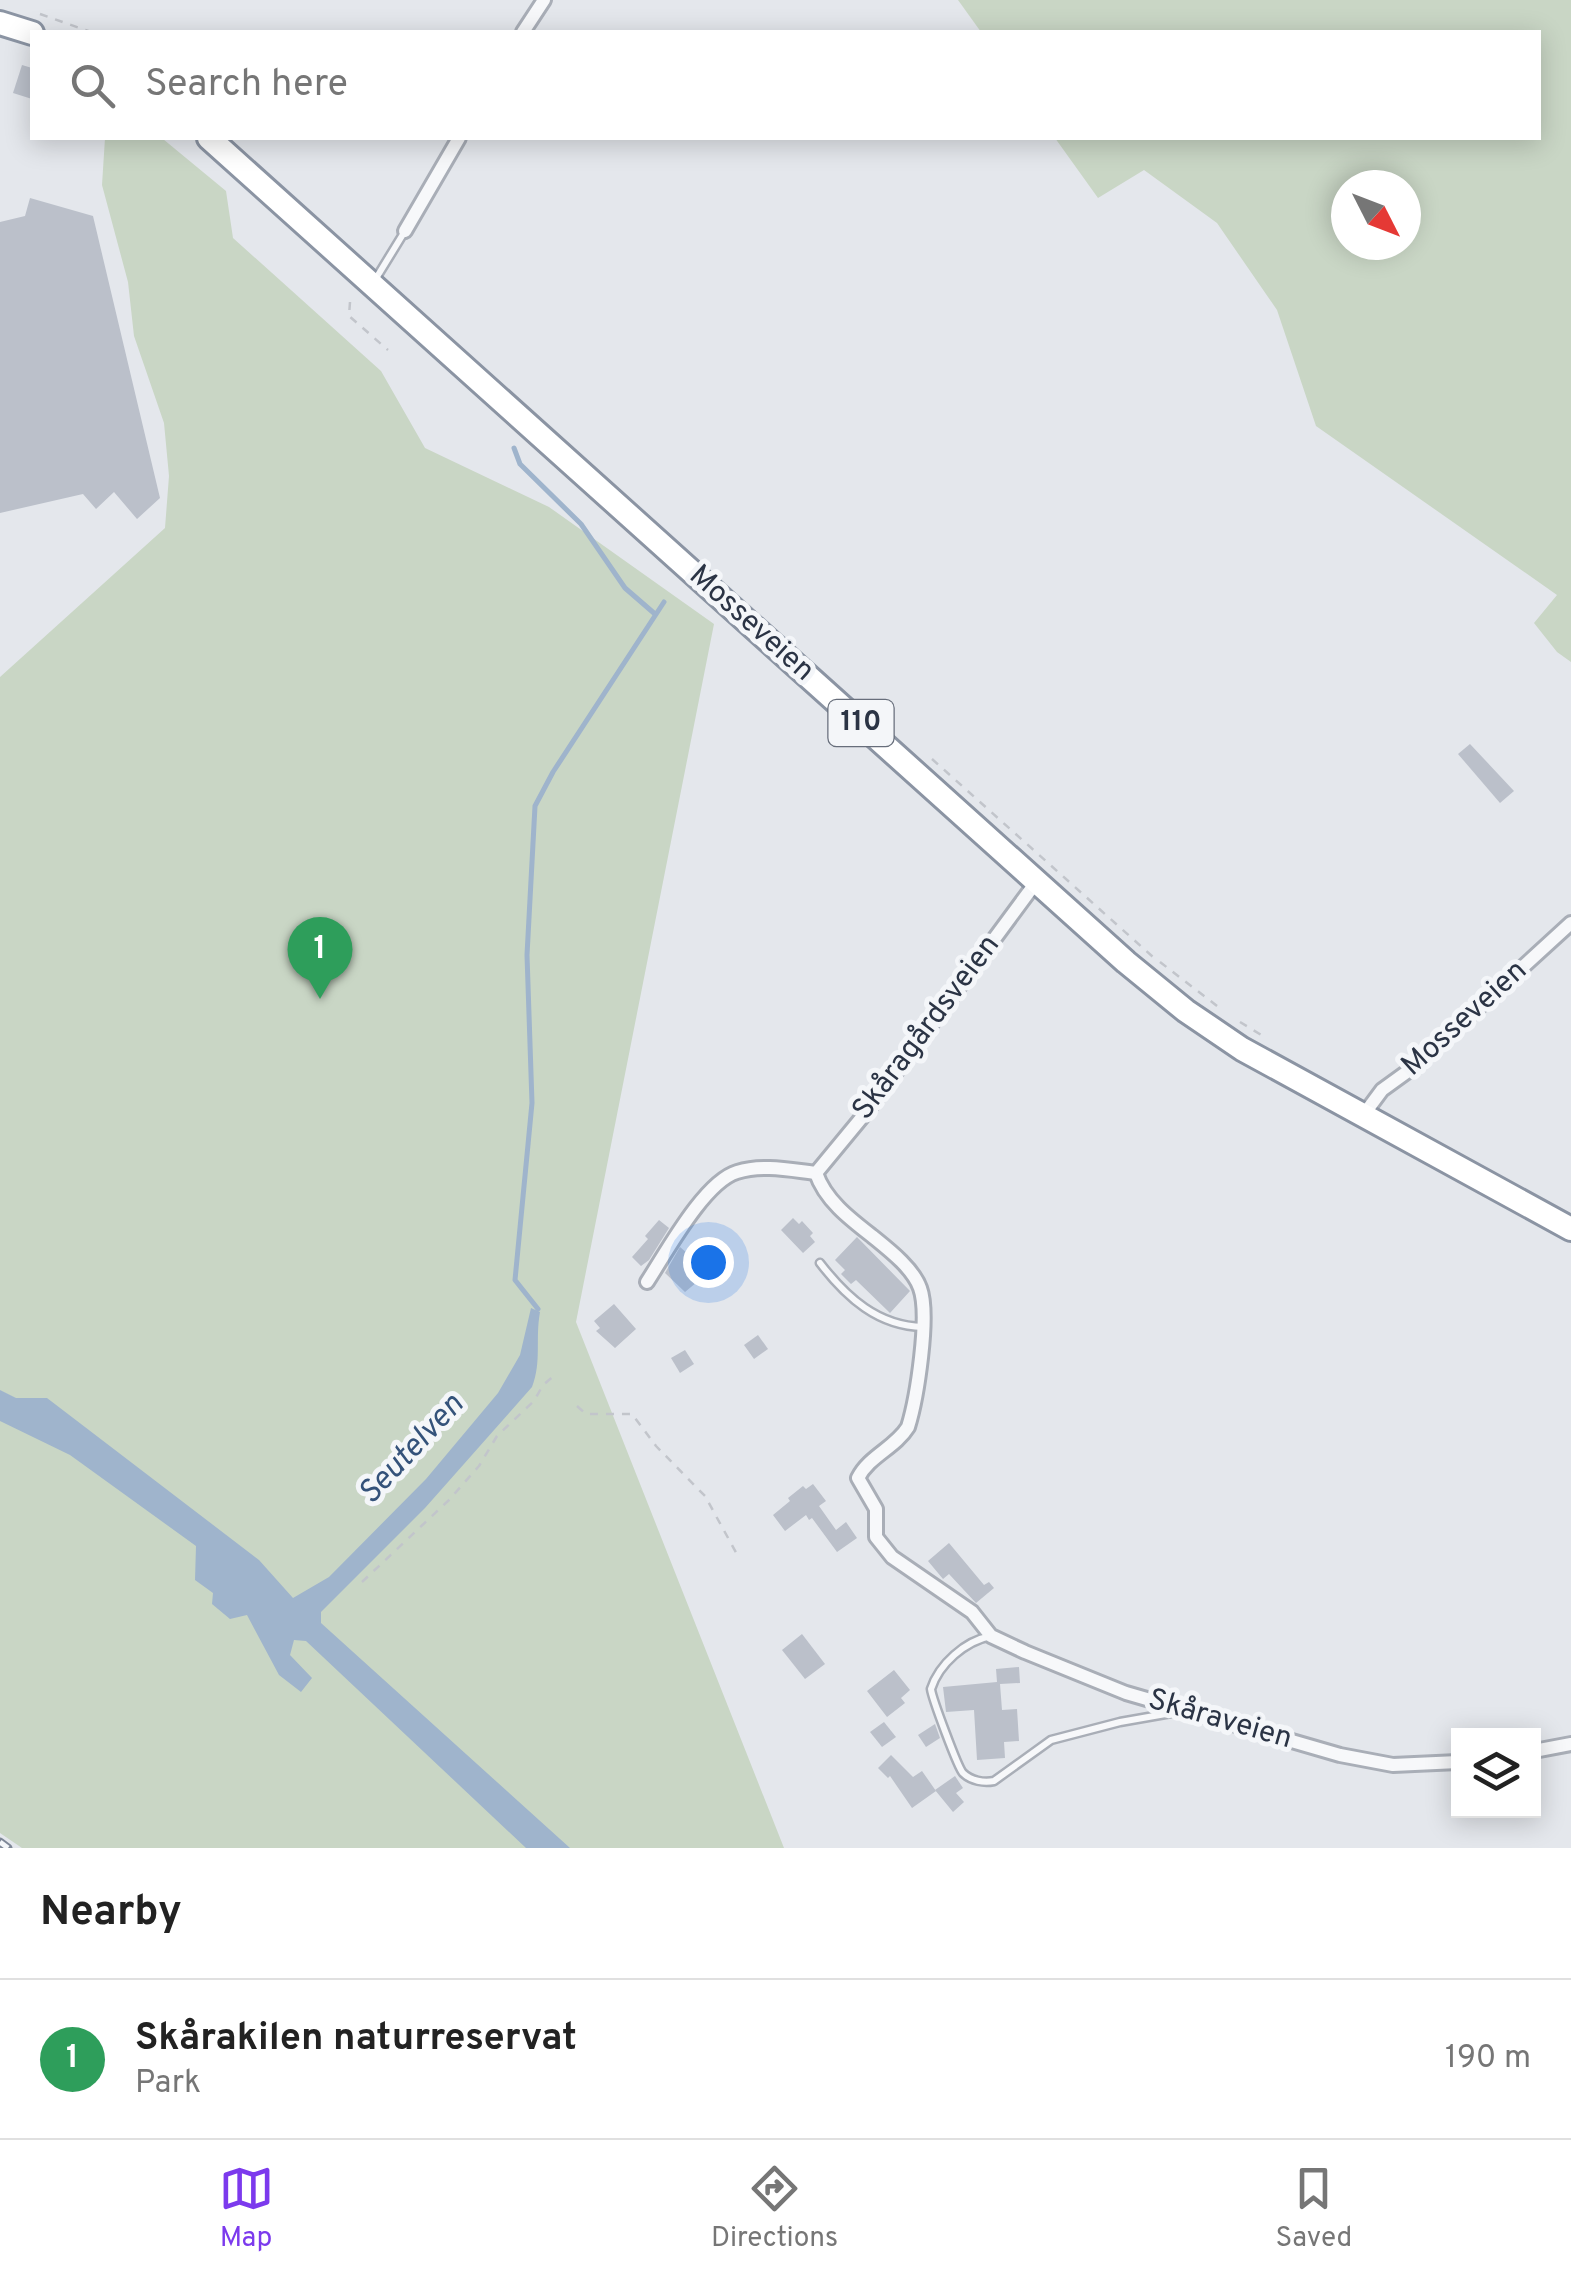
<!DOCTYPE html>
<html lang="en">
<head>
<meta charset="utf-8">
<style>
  :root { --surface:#fff; --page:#f6f6f6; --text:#222; --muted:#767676; --line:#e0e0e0; --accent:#7c3aed }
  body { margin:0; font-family:Overpass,sans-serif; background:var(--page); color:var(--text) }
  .controls { position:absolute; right:30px; bottom:30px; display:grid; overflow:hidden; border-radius:0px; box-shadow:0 5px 25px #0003 }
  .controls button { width:90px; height:90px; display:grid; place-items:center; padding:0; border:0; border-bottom:2px solid var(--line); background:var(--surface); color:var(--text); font:50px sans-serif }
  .compass { position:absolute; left:1331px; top:170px; width:90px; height:90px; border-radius:50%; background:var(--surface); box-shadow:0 5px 25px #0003; rotate:132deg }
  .you { position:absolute; left:708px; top:1262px; width:35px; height:35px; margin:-25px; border:8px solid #fff; border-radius:50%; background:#1a73e8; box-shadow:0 0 0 15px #1a73e833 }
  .badge { display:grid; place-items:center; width:65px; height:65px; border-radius:50%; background:var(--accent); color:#fff; font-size:32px; font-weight:700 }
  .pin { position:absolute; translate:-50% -82px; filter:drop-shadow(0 2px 5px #0008) }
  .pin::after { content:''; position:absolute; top:52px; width:35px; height:30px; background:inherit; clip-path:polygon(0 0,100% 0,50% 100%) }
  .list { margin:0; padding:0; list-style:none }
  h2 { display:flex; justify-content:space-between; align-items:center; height:130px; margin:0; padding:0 40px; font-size:42px }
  h2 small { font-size:32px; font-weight:400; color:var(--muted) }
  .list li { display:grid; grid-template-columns:65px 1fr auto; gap:30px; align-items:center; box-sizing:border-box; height:160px; padding:0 40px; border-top:2px solid var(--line) }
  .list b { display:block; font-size:38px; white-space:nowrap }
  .list p { margin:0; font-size:32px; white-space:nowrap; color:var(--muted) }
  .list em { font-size:32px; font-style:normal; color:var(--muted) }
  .icon { flex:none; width:55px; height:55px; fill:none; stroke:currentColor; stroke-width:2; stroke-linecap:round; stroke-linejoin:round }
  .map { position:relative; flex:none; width:1571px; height:1848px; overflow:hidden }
  .search { position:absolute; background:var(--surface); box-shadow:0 5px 25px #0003; left:30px; right:30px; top:30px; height:110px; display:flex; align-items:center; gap:25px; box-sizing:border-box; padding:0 35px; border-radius:0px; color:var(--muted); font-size:38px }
  .sheet { height:290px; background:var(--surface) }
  nav { display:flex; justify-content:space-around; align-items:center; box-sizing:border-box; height:140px; border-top:2px solid var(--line); background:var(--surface); font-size:28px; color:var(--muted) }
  nav a { display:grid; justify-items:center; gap:5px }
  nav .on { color:var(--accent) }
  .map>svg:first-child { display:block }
  .green { fill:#c9d6c5; fill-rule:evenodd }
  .water { fill:#9fb4cc }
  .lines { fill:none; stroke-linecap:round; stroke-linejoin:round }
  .stream { stroke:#9fb4cc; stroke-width:5 }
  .building { fill:#bbc0ca }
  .service-casing { stroke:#a9aeb7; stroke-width:11 }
  .minor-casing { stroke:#a9aeb7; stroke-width:18 }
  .trunk-casing { stroke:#8b94a3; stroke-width:28 }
  .path { stroke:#c2c5cb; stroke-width:2.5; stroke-dasharray:8 8; stroke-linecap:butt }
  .service { stroke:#f7f8fa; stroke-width:6 }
  .minor { stroke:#f7f8fa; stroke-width:12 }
  .trunk { stroke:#fff; stroke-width:22 }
  .rail-casing { stroke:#7d8696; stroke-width:9 }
  .rail { stroke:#f4f6f9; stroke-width:5; stroke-dasharray:15; stroke-linecap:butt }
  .labels { text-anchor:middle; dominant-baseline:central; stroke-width:10; stroke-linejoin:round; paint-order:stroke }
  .shield { fill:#f4f6f9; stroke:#676e7b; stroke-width:2.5 }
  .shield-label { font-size:28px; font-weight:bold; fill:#2b3445 }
  .street-label { font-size:30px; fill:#2b3445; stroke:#f4f6f9 }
  .water-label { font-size:32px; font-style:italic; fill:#34527a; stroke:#f4f6f9 }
</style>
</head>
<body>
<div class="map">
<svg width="1571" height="1848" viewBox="0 0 1571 1848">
  <rect width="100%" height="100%" fill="#e4e7ec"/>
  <g class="green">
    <path d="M958 0H1571V662L1557 652 1534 623 1557 595 1316 426 1277 310 1217 223 1144 170 1098 198 1055 138H1538V32H981ZM1406 185V245H1346V185Z"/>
    <polygon points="105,138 163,139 226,191 233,238 381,371 425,448 549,507 714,624 576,1322 784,1848 22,1848 0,1833 0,677 165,528 169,476 164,423 134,336 128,282 102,185"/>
  </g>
  <path class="water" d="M531 1308 540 1312C535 1340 542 1361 532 1387L425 1508 321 1612V1623L570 1848H526L306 1641 294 1640 290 1655 312 1678 301 1692 279 1675 247 1615 230 1619 212 1604 213 1593 195 1580 196 1546 70 1455 0 1421V1390L16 1398H47L259 1560 293 1598 329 1577 426 1479 498 1393 520 1355Z"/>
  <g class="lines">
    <g class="stream">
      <polyline points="514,448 520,464 581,524 625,588 655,614"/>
      <polyline points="538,1309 515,1280 532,1103 527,955 535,806 553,772 664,602"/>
    </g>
  </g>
  <g class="building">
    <polygon points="22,65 32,68 32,99 13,93"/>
    <polygon points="30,198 93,216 160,498 137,519 114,492 96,509 83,494 0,513 0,222 25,216"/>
    <polygon points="1470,744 1514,791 1500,803 1458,754"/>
    <polygon points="793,1218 799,1224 802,1221 813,1233 810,1236 815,1242 803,1253 781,1230"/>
    <polygon points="659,1220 669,1228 649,1260 641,1266 632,1257 648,1239 645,1236"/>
    <polygon points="857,1237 910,1291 890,1313 856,1280 851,1284 841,1274 845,1270 835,1260"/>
    <polygon points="680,1247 694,1259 687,1269 697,1282 685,1292 665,1273"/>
    <polygon points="614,1304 636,1329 615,1348 596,1331 600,1328 594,1321"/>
    <polygon points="758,1335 768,1349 754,1359 744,1345"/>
    <polygon points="685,1350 694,1364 680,1373 671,1358"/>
    <polygon points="813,1484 826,1501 819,1506 836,1530 846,1522 857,1538 837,1552 812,1518 809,1520 806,1515 785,1531 773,1515 790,1501 788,1498 803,1486 806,1489"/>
    <polygon points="949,1543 984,1585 989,1582 994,1588 976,1603 949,1574 943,1579 928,1561"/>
    <polygon points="802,1634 825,1664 805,1679 782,1650"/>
    <polygon points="1019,1667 1020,1683 1000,1684 1002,1710 1017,1709 1019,1741 1004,1742 1005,1758 977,1760 974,1710 946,1712 943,1687 997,1682 996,1669"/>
    <polygon points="894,1670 910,1690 901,1698 905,1703 887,1717 867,1691"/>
    <polygon points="884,1722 896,1737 882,1747 870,1732"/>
    <polygon points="935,1724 940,1738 926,1747 918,1735"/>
    <polygon points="891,1755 913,1777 922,1771 936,1791 912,1808 890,1776 888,1778 878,1768"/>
    <polygon points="955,1776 963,1788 956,1793 964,1802 953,1812 935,1790"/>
  </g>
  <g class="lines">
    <defs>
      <g id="service">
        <polyline points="375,280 405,231"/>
        <path d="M820 1263C847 1298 878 1326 923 1327"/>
        <path d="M991 1636C965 1641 939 1664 931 1689 932 1698 958 1768 963 1773 971 1781 984 1783 994 1781L1051 1740 1120 1722 1177 1712"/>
      </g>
      <g id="minor">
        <polyline points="523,32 544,0"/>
        <polyline points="405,231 459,138"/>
        <path d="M1037 881 868 1110 816 1173C825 1200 850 1219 872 1236 888 1249 913 1268 920 1288 930 1315 917 1398 908 1427 895 1448 869 1456 858 1478L876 1509V1537L892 1557 972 1612 991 1636 1025 1652 1126 1693 1340 1755 1393 1765 1458 1762"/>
        <polyline points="1362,1117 1382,1090 1411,1069 1571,923"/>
        <path d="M647 1282C666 1253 704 1182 737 1172 763 1164 790 1170 816 1173"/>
        <polyline points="1534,1751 1571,1744"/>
      </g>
      <g id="trunk">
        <polyline points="0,23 32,33"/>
        <polyline points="209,138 1126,962 1186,1011 1242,1049 1571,1229"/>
      </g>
    </defs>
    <use href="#service" class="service-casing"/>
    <use href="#minor" class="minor-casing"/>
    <use href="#trunk" class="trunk-casing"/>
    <g class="path">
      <polyline points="40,14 91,32"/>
      <polyline points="350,302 349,316 388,350"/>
      <polyline points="932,759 1153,957"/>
      <polyline points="1160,962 1221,1009"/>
      <polyline points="1240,1022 1263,1036"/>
      <polyline points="577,1406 586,1414 632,1414 656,1446 705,1496 738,1556"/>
      <polyline points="362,1582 449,1500 479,1466 497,1436 534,1401 543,1385 556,1374"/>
    </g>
    <use href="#service" class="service"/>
    <use href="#minor" class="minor"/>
    <use href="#trunk" class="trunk"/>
    <defs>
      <polyline id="rail" points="0,1842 8,1848"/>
    </defs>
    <use href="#rail" class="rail-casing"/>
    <use href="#rail" class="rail"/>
  </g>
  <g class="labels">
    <rect class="shield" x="828.5" y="700" width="65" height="46" rx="8"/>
    <g class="shield-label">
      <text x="861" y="723">110</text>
    </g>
    <g class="street-label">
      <text transform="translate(751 624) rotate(42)">Mosseveien</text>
      <text transform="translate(1465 1019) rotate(-42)">Mosseveien</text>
      <text transform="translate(927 1028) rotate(-53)">Skåragårdsveien</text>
      <text transform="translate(1220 1720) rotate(16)">Skåraveien</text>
    </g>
    <g class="water-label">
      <text transform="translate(412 1450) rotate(-47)">Seutelven</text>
    </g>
  </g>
</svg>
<div class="controls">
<button><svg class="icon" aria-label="layers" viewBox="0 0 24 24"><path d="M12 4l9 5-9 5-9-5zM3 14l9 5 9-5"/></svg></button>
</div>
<svg class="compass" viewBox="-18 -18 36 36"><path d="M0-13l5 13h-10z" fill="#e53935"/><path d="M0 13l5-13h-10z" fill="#767676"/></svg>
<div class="you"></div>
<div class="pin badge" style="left:320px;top:999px;background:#2e9e5b">1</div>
<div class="search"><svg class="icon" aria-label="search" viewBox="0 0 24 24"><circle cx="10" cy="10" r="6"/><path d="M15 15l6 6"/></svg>Search here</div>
</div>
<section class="sheet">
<h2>Nearby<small></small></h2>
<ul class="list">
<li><span class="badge" style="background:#2e9e5b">1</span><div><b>Skårakilen naturreservat</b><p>Park</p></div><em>190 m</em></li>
</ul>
</section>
<nav>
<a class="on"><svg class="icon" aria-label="map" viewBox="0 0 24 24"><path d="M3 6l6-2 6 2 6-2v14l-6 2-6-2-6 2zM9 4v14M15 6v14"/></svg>Map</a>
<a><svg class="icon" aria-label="directions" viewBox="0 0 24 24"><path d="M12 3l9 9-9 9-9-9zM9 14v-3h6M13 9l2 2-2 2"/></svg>Directions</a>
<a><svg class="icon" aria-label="saved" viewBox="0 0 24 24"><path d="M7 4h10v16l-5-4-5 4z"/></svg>Saved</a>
</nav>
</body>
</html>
